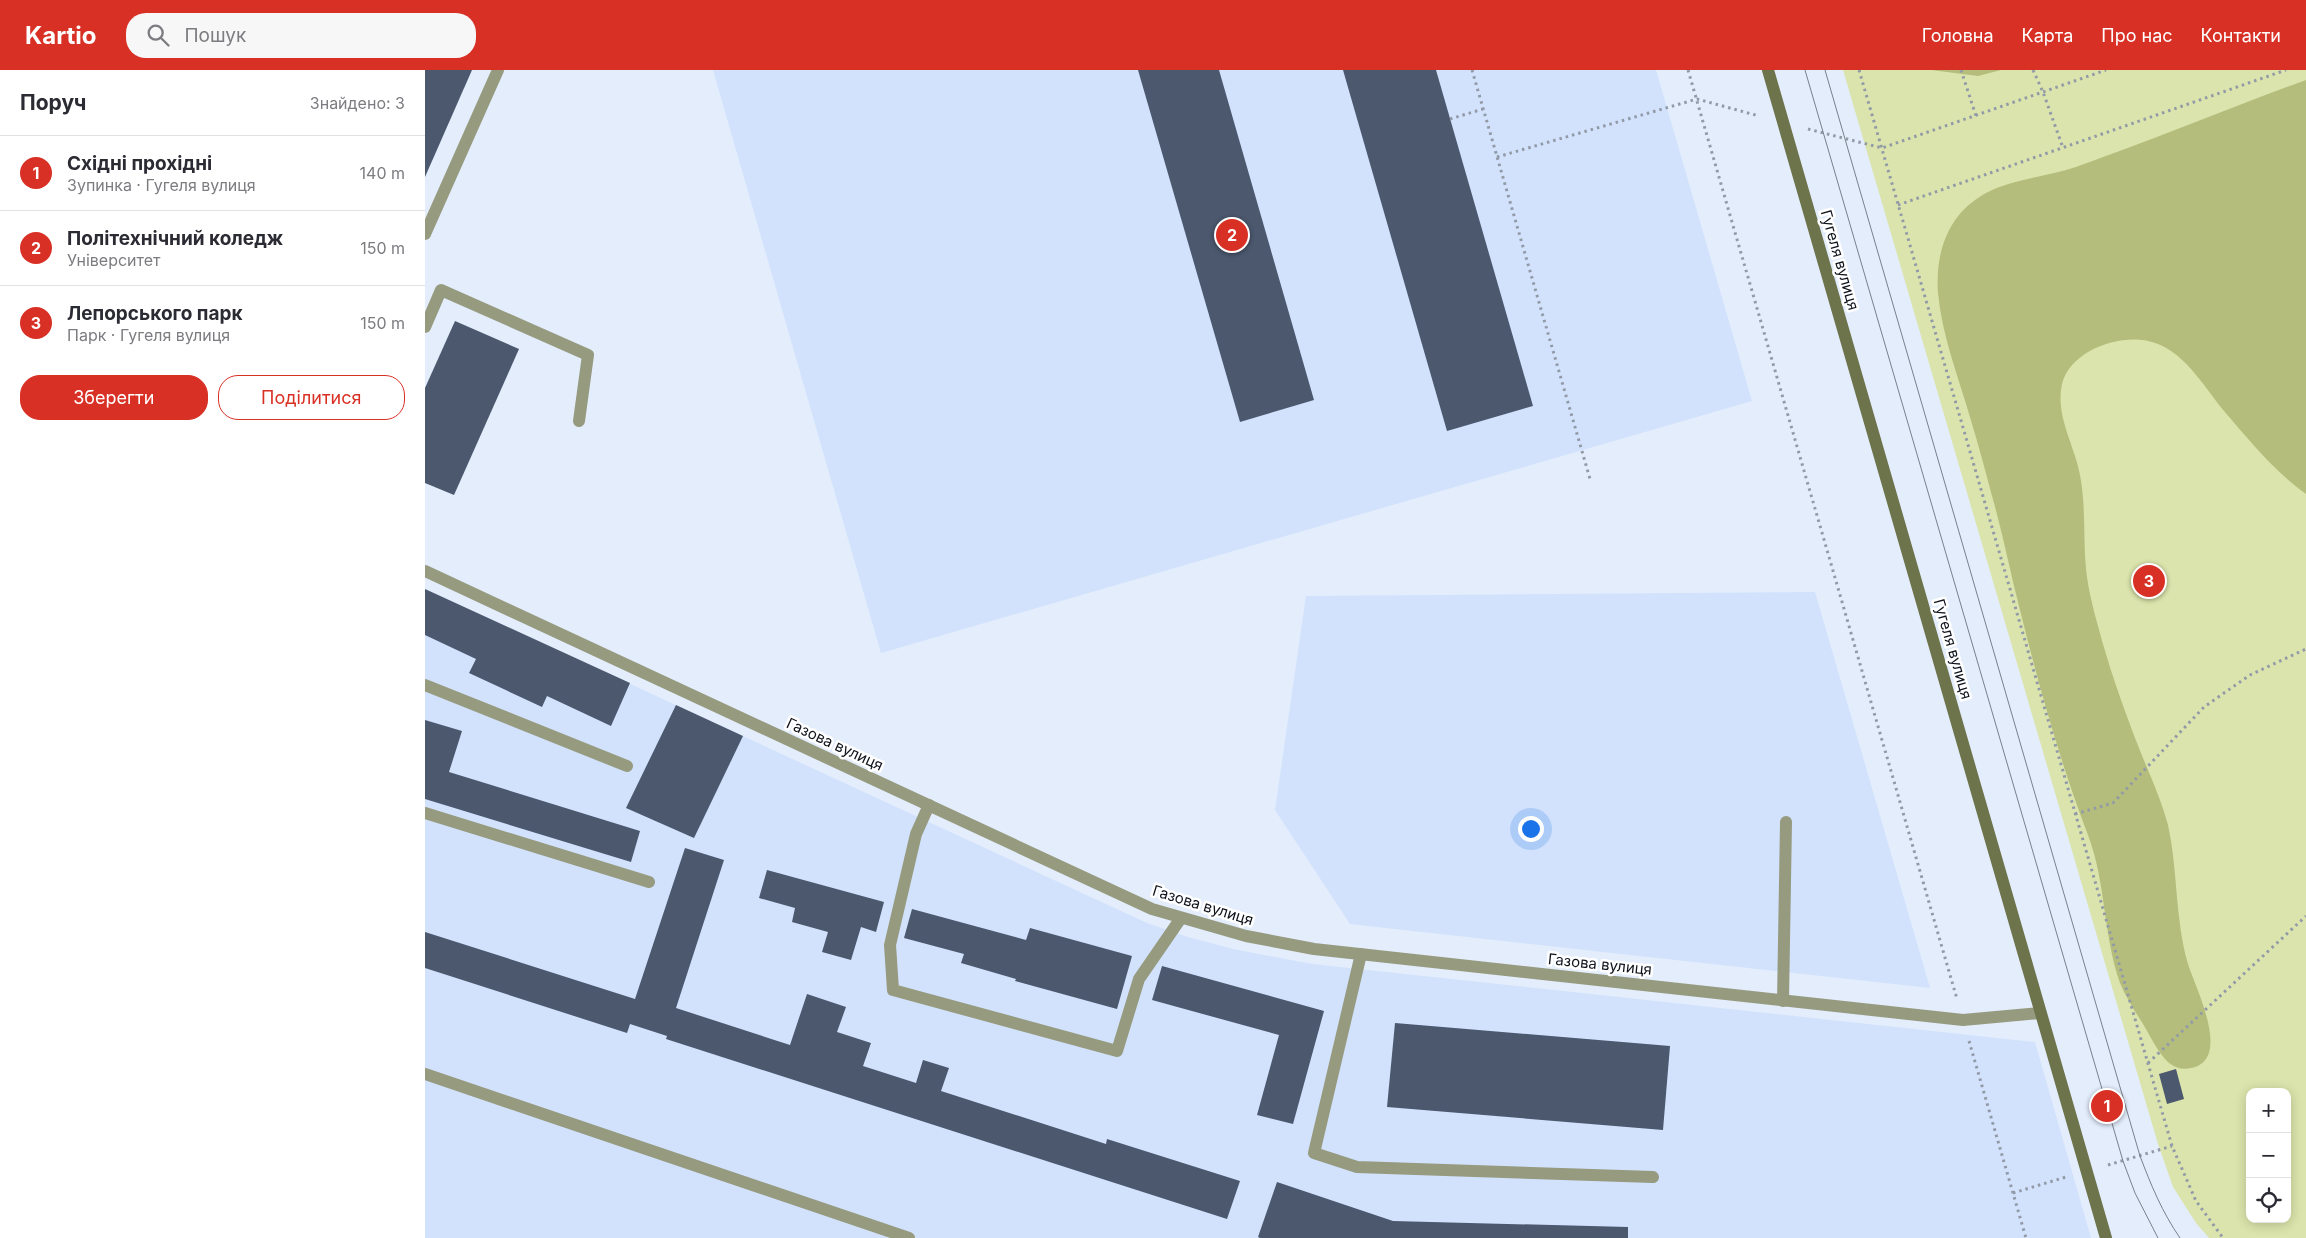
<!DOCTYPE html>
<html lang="uk">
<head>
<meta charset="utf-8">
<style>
  :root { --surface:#fff; --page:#f7f7f7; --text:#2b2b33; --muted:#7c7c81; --line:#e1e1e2; --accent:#d93025 }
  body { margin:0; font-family:Inter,sans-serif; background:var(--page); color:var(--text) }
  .controls { position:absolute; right:15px; bottom:15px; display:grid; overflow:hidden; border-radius:10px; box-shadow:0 2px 12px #0003 }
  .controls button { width:45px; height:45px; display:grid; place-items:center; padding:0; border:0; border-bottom:1px solid var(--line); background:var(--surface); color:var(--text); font:25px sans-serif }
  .you { position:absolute; left:1105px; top:758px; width:18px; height:18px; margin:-12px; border:4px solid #fff; border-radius:50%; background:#1a73e8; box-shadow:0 0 0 8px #1a73e833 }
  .badge { display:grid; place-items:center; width:32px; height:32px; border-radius:50%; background:var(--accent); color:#fff; font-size:16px; font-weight:700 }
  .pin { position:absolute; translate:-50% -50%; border:2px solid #fff; box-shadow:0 1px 5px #0006 }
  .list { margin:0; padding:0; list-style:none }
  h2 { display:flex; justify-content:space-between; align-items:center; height:65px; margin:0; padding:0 20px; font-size:21px }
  h2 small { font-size:16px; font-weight:400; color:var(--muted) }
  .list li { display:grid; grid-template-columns:32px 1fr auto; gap:15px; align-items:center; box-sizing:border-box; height:75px; padding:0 20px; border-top:1px solid var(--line) }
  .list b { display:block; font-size:19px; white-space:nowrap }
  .list p { margin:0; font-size:16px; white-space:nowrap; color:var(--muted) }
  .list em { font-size:16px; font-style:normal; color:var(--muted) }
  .actions { display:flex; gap:10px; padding:15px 20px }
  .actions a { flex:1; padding:11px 0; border:1px solid var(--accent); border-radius:20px; text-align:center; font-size:18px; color:var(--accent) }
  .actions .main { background:var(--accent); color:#fff }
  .icon { flex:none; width:28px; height:28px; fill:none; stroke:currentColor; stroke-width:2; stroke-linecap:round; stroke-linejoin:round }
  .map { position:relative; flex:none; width:1881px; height:1168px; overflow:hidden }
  header { display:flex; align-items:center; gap:30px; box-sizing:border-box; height:70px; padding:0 25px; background:var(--accent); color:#fff }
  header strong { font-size:24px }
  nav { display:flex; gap:28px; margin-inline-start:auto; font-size:18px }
  .search { width:350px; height:45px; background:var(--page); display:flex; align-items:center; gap:12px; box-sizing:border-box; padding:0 18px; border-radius:20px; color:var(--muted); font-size:19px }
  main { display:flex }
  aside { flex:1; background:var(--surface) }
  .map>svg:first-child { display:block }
  .built { fill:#d2e2fc }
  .green { fill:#dbe4ac; fill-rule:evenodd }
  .forest { fill:#b4bd7c }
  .building { fill:#4b586e }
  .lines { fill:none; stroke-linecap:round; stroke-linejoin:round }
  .path { stroke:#929aa7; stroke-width:3; stroke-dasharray:2.5 4; stroke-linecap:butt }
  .lane { stroke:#969a7f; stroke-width:12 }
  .street { stroke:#969a7f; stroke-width:12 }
  .secondary { stroke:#6d734a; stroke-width:12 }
  .tram { stroke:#79808c; stroke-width:1 }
  .labels { text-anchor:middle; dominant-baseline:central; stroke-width:5; stroke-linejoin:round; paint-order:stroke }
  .street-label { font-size:15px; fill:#0e131c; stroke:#fff }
</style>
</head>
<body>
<header>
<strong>Kartio</strong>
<div class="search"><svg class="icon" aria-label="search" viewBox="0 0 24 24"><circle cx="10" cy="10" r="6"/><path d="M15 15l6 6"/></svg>Пошук</div>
<nav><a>Головна</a><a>Карта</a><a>Про нас</a><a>Контакти</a></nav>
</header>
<main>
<aside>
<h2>Поруч<small>Знайдено: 3</small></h2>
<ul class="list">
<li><span class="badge">1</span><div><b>Східні прохідні</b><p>Зупинка · Гугеля вулиця</p></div><em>140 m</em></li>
<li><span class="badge">2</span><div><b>Політехнічний коледж</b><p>Університет</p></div><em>150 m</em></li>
<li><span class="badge">3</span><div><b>Лепорського парк</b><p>Парк · Гугеля вулиця</p></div><em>150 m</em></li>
</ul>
<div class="actions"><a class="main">Зберегти</a><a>Поділитися</a></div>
</aside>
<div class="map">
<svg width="1881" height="1168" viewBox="0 0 1881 1168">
  <rect width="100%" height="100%" fill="#e3edfc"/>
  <g class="built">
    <polygon points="288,0 1231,0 1327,331 456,583"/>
    <polygon points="0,519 722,853 763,867 808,879 887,894 1610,972 1666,1168 0,1168"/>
    <polygon points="1390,522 1505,918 925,854 850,740 881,526"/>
  </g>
  <path class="green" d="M1418 0H1881V1168H1784L1771 1153 1748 1117 1733 1074ZM1825 1022H1862V1149H1825Z"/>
  <g class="forest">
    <polygon points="1506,0 1576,0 1553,6"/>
    <path d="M1881 10V424C1850 402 1824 370 1799 341 1778 316 1758 278 1723 271 1693 264 1645 281 1637 314 1630 346 1650 376 1655 405 1661 436 1658 468 1661 499 1663 518 1668 538 1673 556 1683 594 1696 631 1710 668 1721 697 1735 725 1743 755 1753 801 1750 849 1763 894 1770 917 1808 990 1766 998 1757 1000 1751 998 1744 993 1733 983 1726 967 1718 954 1710 941 1701 928 1695 913 1678 865 1681 812 1663 765 1635 692 1614 616 1595 540 1585 502 1578 464 1567 426 1560 400 1553 373 1545 347 1533 306 1517 266 1513 223 1511 196 1516 167 1534 145 1540 137 1552 128 1561 123 1588 109 1621 107 1651 97 1728 70 1804 38 1881 10Z"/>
  </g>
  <g class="building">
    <polygon points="0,0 47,0 0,107"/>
    <polygon points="713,0 794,0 889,330 815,352"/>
    <polygon points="918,0 1011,0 1108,336 1022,361"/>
    <polygon points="30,251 94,279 29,425 0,413 0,318"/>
    <polygon points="0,519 205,613 186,656 122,626 117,637 44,603 51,589 0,565"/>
    <polygon points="251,635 318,666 269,768 201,738"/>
    <polygon points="0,650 37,661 24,702 215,761 206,792 0,729"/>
    <polygon points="260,778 299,790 251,938 365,975 382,924 421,937 412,962 446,973 438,996 491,1013 498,990 524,998 516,1021 681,1074 682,1069 815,1111 802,1149 241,969 242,966 205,954 202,963 0,898 0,862 210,929"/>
    <polygon points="342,800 459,832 451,862 436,857 426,890 397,882 403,862 367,852 370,838 334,828"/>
    <polygon points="487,839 601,870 605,858 707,886 692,939 590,911 591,909 536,893 539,884 479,868"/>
    <polygon points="737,896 899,941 868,1054 832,1045 854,965 727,930"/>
    <polygon points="970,953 1245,976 1238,1060 962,1037"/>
    <polygon points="1751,999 1759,1029 1742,1034 1734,1004"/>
    <polygon points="852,1112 968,1151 1203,1157 1203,1168 835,1168 833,1167"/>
  </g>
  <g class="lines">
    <g class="path">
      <polyline points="1047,0 1165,409"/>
      <polyline points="1263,0 1532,929"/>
      <polyline points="1434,0 1747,1076 1771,1131 1798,1168"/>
      <polyline points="1536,0 1551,46"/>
      <polyline points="1608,0 1618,22 1638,78"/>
      <polyline points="1025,49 1058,39"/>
      <polyline points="1383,59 1457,78 1681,0"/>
      <polyline points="1072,87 1272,29 1334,46"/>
      <polyline points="1473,135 1861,0"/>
      <polyline points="1650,744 1688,733 1779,637 1825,605 1881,579"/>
      <polyline points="1544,971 1601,1168"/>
      <polyline points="1723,993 1881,846"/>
      <polyline points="1683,1095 1747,1076"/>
      <polyline points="1588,1123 1641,1107"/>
    </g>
    <g class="lane">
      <polyline points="0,164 73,0"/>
      <polyline points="0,257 16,220 163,285 154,351"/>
      <polyline points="0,615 202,696"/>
      <polyline points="504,735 491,764 465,875 468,920 692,981 714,909 756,848"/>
      <polyline points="0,743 224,812"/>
      <polyline points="936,884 889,1083 932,1097 1228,1107"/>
      <polyline points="1358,931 1361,752"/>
      <polyline points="0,1004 484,1168"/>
    </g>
    <polyline class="street" points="0,501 727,839 821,866 889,879 1538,950 1615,943"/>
    <polyline class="secondary" points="1343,0 1681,1168"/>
    <g class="tram">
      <polyline points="1380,0 1698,1091 1710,1123 1733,1168"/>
      <path d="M1400 0 1715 1086C1726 1115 1737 1142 1755 1168"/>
    </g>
  </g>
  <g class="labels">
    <g class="street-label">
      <text transform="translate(1415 190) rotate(74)">Гугеля вулиця</text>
      <text transform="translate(1528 579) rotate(74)">Гугеля вулиця</text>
      <text transform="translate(410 674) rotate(25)">Газова вулиця</text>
      <text transform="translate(778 835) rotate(17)">Газова вулиця</text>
      <text transform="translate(1175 894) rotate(6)">Газова вулиця</text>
    </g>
  </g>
</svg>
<div class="controls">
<button>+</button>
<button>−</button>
<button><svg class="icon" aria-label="locate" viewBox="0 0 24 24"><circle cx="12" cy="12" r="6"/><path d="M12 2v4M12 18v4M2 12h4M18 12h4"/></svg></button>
</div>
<div class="you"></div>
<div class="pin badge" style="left:1682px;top:1036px">1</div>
<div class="pin badge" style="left:807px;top:165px">2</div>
<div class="pin badge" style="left:1724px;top:511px">3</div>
</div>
</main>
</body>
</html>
